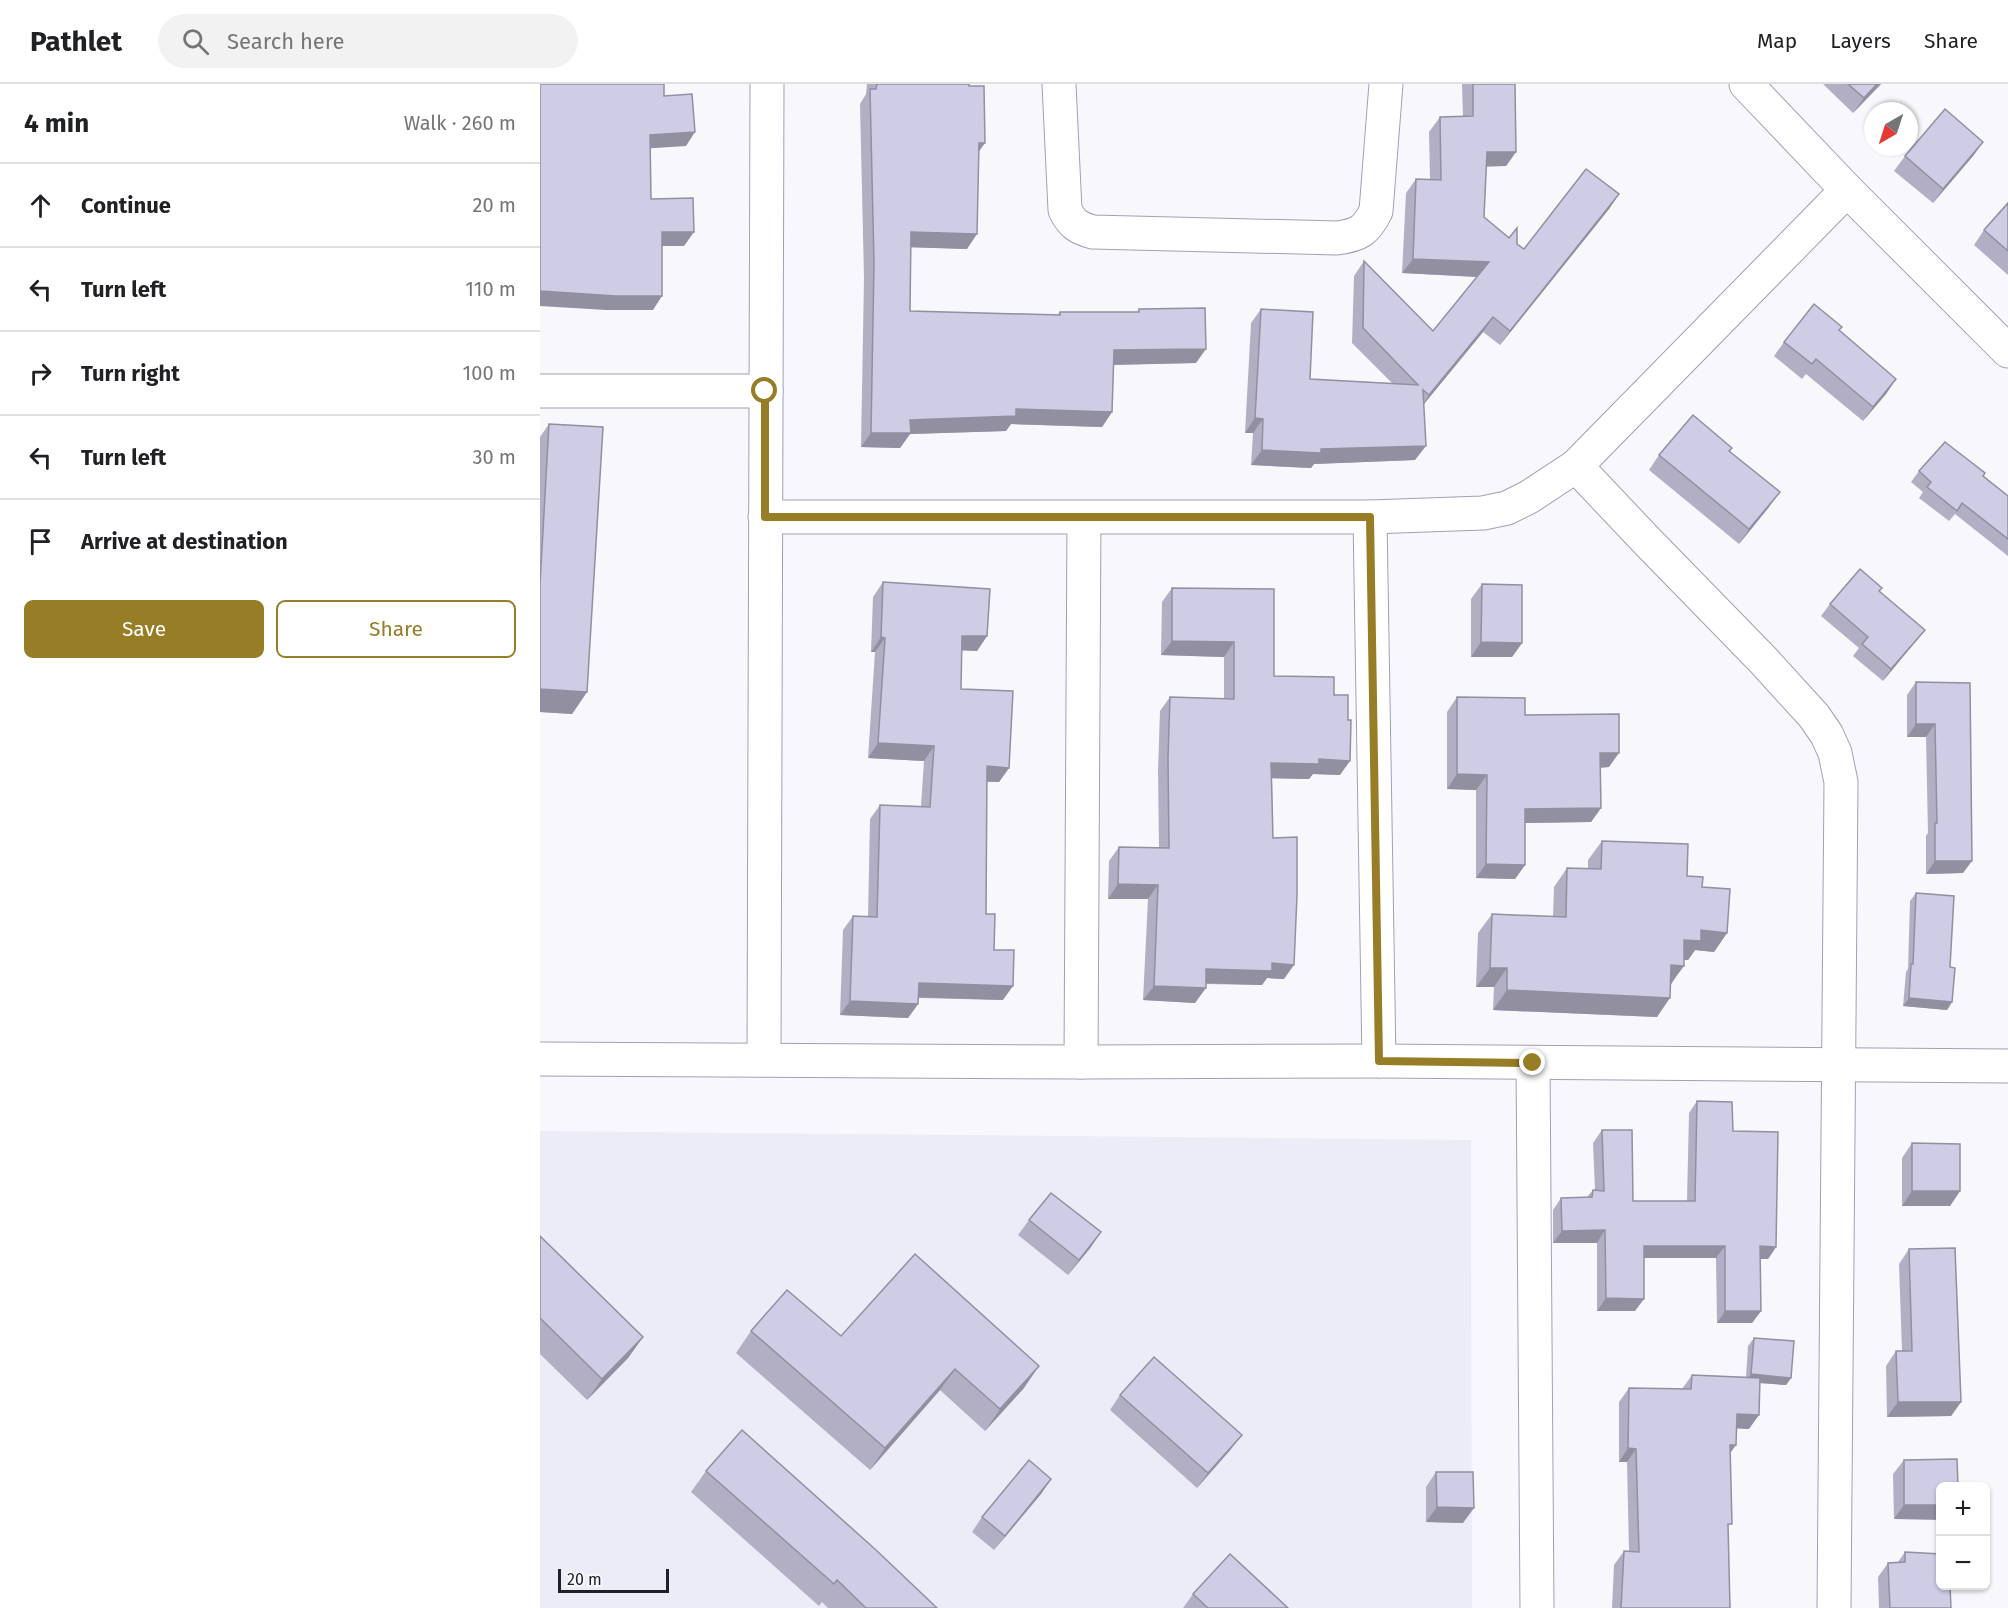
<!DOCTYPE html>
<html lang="en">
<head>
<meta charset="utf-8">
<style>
  :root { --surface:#fff; --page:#f2f2f2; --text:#202124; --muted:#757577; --line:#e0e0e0; --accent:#977d25 }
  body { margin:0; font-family:"Fira Sans",sans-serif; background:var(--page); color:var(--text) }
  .controls { position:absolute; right:18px; bottom:18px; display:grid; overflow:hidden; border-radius:9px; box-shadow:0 2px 4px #0004 }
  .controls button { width:54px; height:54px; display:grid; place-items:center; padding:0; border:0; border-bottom:2px solid var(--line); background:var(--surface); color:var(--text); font:30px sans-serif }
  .compass { position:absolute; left:1324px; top:18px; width:54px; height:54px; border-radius:50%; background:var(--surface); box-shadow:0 2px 4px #0004; rotate:219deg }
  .scale { position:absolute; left:18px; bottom:15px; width:111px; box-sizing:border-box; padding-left:6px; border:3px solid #212029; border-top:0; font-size:16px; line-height:21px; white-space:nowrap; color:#212029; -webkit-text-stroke:4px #f8f7fc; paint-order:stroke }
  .stop { position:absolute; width:18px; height:18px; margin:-14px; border:4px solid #977d25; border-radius:50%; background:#fff }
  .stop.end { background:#977d25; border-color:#fff; box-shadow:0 2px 6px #0008 }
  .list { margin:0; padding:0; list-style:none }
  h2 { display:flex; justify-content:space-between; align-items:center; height:78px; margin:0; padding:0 24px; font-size:26px }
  h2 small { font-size:20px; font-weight:400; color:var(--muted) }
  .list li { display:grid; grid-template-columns:39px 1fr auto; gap:18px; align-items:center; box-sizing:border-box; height:84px; padding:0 24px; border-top:2px solid var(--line) }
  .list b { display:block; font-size:22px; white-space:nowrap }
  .list em { font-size:20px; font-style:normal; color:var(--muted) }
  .actions { display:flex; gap:12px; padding:18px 24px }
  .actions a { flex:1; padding:14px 0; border:2px solid var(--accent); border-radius:9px; text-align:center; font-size:21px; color:var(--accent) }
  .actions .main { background:var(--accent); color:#fff }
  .icon { flex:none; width:33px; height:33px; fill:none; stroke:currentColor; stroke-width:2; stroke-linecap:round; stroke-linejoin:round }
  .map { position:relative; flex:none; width:1468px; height:1524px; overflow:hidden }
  header { display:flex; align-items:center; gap:36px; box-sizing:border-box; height:84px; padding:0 30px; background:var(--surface); border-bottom:2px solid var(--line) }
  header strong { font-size:28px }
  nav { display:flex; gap:33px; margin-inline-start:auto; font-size:21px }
  .search { width:420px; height:54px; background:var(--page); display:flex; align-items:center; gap:15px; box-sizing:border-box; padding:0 21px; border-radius:33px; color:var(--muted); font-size:22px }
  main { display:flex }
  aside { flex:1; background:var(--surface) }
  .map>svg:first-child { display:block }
  .built { fill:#ecebf8 }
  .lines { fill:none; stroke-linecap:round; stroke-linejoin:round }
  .minor-casing { stroke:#a29fb7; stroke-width:35 }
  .minor { stroke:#fff; stroke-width:33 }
  .wall { fill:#b2afc5 }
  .shaded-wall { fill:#918fa0 }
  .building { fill:#cfcce5; stroke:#918fa0; stroke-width:1.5 }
  .route { stroke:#977d25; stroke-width:8 }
</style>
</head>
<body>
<header>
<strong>Pathlet</strong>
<div class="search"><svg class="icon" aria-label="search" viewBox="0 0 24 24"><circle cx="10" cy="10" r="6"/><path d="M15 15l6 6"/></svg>Search here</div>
<nav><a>Map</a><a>Layers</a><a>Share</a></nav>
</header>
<main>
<aside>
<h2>4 min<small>Walk · 260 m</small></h2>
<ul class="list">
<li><svg class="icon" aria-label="ahead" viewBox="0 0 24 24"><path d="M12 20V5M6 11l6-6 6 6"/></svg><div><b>Continue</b></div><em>20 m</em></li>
<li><svg class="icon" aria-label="left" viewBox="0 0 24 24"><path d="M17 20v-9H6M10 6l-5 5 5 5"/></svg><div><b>Turn left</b></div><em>110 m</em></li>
<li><svg class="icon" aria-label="right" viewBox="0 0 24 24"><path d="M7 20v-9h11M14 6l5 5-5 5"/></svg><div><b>Turn right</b></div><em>100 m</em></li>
<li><svg class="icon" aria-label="left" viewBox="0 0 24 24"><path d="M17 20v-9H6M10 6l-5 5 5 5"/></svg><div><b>Turn left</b></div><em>30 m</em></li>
<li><svg class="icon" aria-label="arrive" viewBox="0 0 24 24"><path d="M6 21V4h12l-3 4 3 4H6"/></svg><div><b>Arrive at destination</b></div></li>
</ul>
<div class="actions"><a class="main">Save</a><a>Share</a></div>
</aside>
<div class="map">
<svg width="1468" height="1524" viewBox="0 0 1468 1524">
  <rect width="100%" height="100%" fill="#f8f7fc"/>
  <polygon class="built" points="0,1047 931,1056 932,1524 0,1524"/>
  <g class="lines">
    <defs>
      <g id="minor">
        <path d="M519 0 525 126C532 140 538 144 553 148L797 154C819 151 826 147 836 127L846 0"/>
        <polyline points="1206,0 1307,106 1468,267"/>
        <polyline points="0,307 226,307"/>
        <polyline points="1036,382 1105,455 1223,576 1274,632 1287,651 1295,669 1301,698 1294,1524"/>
        <polyline points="225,433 830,433 943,429 967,424 989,413 1036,382 1307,106"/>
        <polyline points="830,433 839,977"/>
        <polyline points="0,975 541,978 839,977 1468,982"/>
        <polyline points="224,975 227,0"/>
        <polyline points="541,978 544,434"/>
        <polyline points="993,979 997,1524"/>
      </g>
    </defs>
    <use href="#minor" class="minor-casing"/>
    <use href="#minor" class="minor"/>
  </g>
  <g class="wall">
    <polygon points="327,0 429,0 439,68 427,165 371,163 370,227 517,231 520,228 597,228 599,225 656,279 574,281 572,328 562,343 471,340 466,347 370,350 360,364 321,363 324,194 320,20 326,10"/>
    <polygon points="922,0 975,0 976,68 966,82 946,82 944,133 984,165 1079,110 1069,125 960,261 943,248 884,320 875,376 774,380 771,384 711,381 713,349 705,349 711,239 721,225 770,295 852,299 812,259 814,192 824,177 893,247 938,193 862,189 866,109 876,95 890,95 889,48 900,33 923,33"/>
    <polygon points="1283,0 1341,0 1313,29"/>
    <polygon points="1443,58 1433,72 1393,119 1354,87 1365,72"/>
    <polygon points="1468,119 1468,191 1434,161 1444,146"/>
    <polygon points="1300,247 1356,295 1346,310 1323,337 1266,290 1262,295 1234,272 1244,258"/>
    <polygon points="9,340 47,608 32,630 0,628 0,353"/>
    <polygon points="1190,367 1229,423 1199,460 1109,386 1119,371"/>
    <polygon points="1379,387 1443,392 1468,412 1468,472 1415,430 1409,437 1379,414 1383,408 1371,398"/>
    <polygon points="343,498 447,552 437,567 422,566 421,605 469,684 459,698 447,698 446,830 454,866 463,916 378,914 378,920 368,934 300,931 303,846 313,832 328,832 330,735 340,721 381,722 384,677 328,674 335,568 331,568 333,513"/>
    <polygon points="942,500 982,559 972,573 931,573 931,515"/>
    <polygon points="632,504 734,592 794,611 800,691 773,690 769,695 732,694 733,754 744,895 727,894 722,901 666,900 655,919 603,916 608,815 568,815 569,777 579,763 619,764 618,688 620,627 630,613 684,615 684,573 621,571 622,518"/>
    <polygon points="1339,508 1385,546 1376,557 1343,597 1313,572 1319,564 1281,532 1290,520"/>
    <polygon points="1376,598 1430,599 1423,789 1386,790 1386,752 1388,749 1386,653 1367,653 1367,611"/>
    <polygon points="917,613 985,631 1069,683 1060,684 1061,724 1051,738 985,739 985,781 975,795 936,794 936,706 907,705 907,628"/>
    <polygon points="1062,757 1147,792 1162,803 1187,849 1174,868 1155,866 1148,876 1144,876 1131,901 1117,933 953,926 954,903 936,903 938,849 952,830 1013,833 1014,803 1027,784 1048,785 1048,776"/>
    <polygon points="1376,809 1410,883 1412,918 1407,926 1363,922 1366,888 1368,885 1370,817"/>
    <polygon points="1157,1017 1193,1047 1236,1163 1228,1175 1220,1175 1221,1227 1212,1239 1177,1239 1176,1174 1104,1174 1095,1227 1057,1227 1057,1159 1013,1159 1013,1126 1021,1114 1047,1113 1053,1106 1055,1106 1053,1059 1062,1046 1093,1117 1147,1117 1149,1029"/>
    <polygon points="1372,1059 1420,1107 1410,1122 1362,1122 1362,1074"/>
    <polygon points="489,1136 551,1163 528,1191 478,1151"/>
    <polygon points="0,1152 103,1253 88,1274 47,1316 0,1270"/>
    <polygon points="1369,1165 1421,1318 1411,1332 1347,1333 1346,1282 1356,1267 1362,1267 1359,1180"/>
    <polygon points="211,1247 301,1252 484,1304 445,1347 400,1306 330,1386 196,1269"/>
    <polygon points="1214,1254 1251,1294 1246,1301 1220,1299 1209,1345 1197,1344 1190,1369 1188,1445 1190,1524 1072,1524 1074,1481 1084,1467 1089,1467 1087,1378 1079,1378 1079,1318 1089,1304 1142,1305 1152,1291 1206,1293 1208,1262"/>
    <polygon points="580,1311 691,1365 657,1404 570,1326"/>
    <polygon points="1417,1375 1354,1435 1353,1390 1364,1376"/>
    <polygon points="166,1387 397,1524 288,1524 282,1518 279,1522 151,1408"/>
    <polygon points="896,1388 923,1439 886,1438 886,1403"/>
    <polygon points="511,1395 501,1410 454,1466 432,1448 442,1433"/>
    <polygon points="1365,1468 1411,1524 1339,1524 1338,1493 1348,1479 1358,1478"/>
    <polygon points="653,1510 748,1524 643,1524"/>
  </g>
  <g class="shaded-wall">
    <polygon points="1337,0 1341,0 1313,29 1324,14"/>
    <polygon points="155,48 146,62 100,65 110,51"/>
    <polygon points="1443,58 1433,72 1393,119 1403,105"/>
    <polygon points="439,59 445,59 435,73"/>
    <polygon points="947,68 976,68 966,82 937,83"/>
    <polygon points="1079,110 1069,125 960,261 970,247"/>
    <polygon points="122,148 154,148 144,162 112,162"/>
    <polygon points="371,148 437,150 427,165 360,163"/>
    <polygon points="873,175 949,178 939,193 862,189"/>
    <polygon points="0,207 122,212 113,226 66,226 0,222"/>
    <polygon points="953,233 943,248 879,326 889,311"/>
    <polygon points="666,265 656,279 564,281 574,266"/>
    <polygon points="1356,295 1346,310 1323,337 1333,323"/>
    <polygon points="476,325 572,328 562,343 471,340 466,347 370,350 360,364 321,363 331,349 370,336"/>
    <polygon points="715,334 723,335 713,349 705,349"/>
    <polygon points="886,362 875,376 774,380 771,384 711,381 722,366 781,365"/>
    <polygon points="1240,408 1229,423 1199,460 1209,445"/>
    <polygon points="1385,546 1376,557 1343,597 1351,585"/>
    <polygon points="422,552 447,552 437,567 412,566"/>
    <polygon points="341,553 345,554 335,568 331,568"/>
    <polygon points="632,557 694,558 684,573 621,571"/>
    <polygon points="941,558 982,559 972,573 931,573"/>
    <polygon points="0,605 47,608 32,630 0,628"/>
    <polygon points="1376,640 1395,640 1386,653 1367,653"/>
    <polygon points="338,659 394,662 384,677 328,674"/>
    <polygon points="1060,669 1079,669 1069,683 1050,684"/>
    <polygon points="779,675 810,677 800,691 773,690 769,695 721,694 731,679"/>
    <polygon points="447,682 469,684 459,698 437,697"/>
    <polygon points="917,690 947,691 936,706 907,705"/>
    <polygon points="1061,724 1051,738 975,739 985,725"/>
    <polygon points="1395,777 1432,777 1423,789 1386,790"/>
    <polygon points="946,780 985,781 975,795 936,794"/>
    <polygon points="578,800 618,801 608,815 568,815"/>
    <polygon points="1161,846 1187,849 1174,868 1155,866 1148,876 1131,875 1144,856"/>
    <polygon points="732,879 754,881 744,895 727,894 722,901 656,899 666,885"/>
    <polygon points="1131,881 1144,882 1130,901"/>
    <polygon points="950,884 967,884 954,903 936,903"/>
    <polygon points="379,899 473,902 463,916 369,913"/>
    <polygon points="614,902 666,904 655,919 603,916"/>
    <polygon points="967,906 1130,914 1117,933 953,926"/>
    <polygon points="1369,914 1412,918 1407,926 1363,922"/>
    <polygon points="310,917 378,920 368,934 300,931"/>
    <polygon points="1372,1107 1420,1107 1410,1122 1362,1122"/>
    <polygon points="1065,1146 1057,1159 1013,1159 1022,1147"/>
    <polygon points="561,1148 551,1163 528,1191 539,1176"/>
    <polygon points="1104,1162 1185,1162 1176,1174 1095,1174"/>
    <polygon points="1220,1162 1236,1163 1228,1175 1212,1175"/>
    <polygon points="1066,1214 1104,1215 1095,1227 1057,1227"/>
    <polygon points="1185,1227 1221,1227 1212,1239 1177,1239"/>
    <polygon points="103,1253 88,1274 47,1316 62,1295"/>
    <polygon points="499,1282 484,1304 445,1347 460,1325"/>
    <polygon points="415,1285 400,1306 330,1386 345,1364"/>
    <polygon points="1211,1290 1251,1294 1246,1301 1206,1298"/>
    <polygon points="1358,1318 1421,1318 1411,1332 1347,1333"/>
    <polygon points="1197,1330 1219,1331 1209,1345 1188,1344"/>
    <polygon points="702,1351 691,1365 657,1404 668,1389"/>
    <polygon points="1190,1361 1196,1361 1186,1375"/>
    <polygon points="1088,1364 1096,1365 1087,1378 1079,1378"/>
    <polygon points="511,1395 501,1410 454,1466 465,1452"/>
    <polygon points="1364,1421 1401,1421 1401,1436 1354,1435"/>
    <polygon points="897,1423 934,1424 923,1439 886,1438"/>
  </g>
  <g class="building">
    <polygon points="0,0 124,0 124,12 152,10 155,48 110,51 111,115 153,114 154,148 122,148 122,212 76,212 0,207"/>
    <polygon points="337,0 429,0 429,2 444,2 445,59 439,59 437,150 371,148 370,227 520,231 520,228 599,228 599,225 665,224 666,265 574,266 572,328 476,325 476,332 370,336 371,349 331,349 334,179 330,5 336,5"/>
    <polygon points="933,0 975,0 976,68 947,68 944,133 969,154 977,144 977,160 984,165 1046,85 1079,110 970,247 953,233 889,311 883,306 886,362 781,365 781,369 722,366 723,335 715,334 721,225 773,228 770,295 878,301 823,244 824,177 893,247 949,178 873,175 876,95 901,96 900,33 933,32"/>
    <polygon points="1308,0 1337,0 1324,14"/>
    <polygon points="1405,25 1443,58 1403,105 1365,72"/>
    <polygon points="1468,119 1468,167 1444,146"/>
    <polygon points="1274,220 1302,243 1299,246 1356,295 1333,323 1276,275 1272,280 1244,258"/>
    <polygon points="1153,331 1192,364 1189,367 1240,408 1209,445 1119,371"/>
    <polygon points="9,340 63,343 47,608 0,605 0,500"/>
    <polygon points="1405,358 1445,389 1443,392 1468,412 1468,455 1422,419 1417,427 1387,403 1391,398 1379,387"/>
    <polygon points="1320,485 1342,504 1339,507 1385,546 1351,585 1322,560 1328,553 1290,520"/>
    <polygon points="343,498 450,505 447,552 422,552 421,605 473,607 469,684 447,682 446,830 455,830 454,866 474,866 473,902 379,899 378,920 310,917 313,832 337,833 340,721 390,723 394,662 338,659 345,554 341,553"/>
    <polygon points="942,500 982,501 982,559 941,558"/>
    <polygon points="632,504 734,505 734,592 794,593 794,611 808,611 808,636 811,636 810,677 779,675 779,680 731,679 733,754 757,753 757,811 754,881 732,879 732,887 666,885 666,904 614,902 618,801 578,800 579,763 629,764 628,674 630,613 694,615 694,558 632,557"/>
    <polygon points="1376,598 1430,599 1432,777 1395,777 1395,739 1397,739 1395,640 1376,640"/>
    <polygon points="917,613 985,614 985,631 1079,630 1079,669 1060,669 1061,724 985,725 985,781 946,780 947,691 917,690"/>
    <polygon points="1062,757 1148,760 1147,792 1163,793 1162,803 1190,805 1187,849 1161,846 1161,857 1144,856 1144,882 1131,881 1130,914 967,906 967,884 950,884 952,830 1026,833 1027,784 1061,785"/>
    <polygon points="1376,809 1414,812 1410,883 1415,884 1412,918 1369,914 1371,880 1373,880"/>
    <polygon points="1157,1017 1192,1018 1193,1047 1238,1048 1236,1163 1220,1162 1221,1227 1185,1227 1185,1162 1104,1162 1104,1215 1066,1214 1065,1146 1022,1147 1021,1114 1052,1113 1053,1106 1064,1107 1062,1046 1092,1046 1093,1117 1155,1117"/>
    <polygon points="1372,1059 1420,1060 1420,1107 1372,1107"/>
    <polygon points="511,1109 561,1148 539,1176 489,1136"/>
    <polygon points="0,1152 103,1253 62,1295 0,1234"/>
    <polygon points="1415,1164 1421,1318 1358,1318 1356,1267 1372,1267 1369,1165"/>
    <polygon points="375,1170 499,1282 460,1325 415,1285 345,1364 211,1247 247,1206 301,1252"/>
    <polygon points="1214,1254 1254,1257 1251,1294 1211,1290"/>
    <polygon points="614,1273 702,1351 668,1389 580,1311"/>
    <polygon points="1152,1291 1220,1294 1219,1331 1197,1330 1196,1361 1190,1361 1192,1440 1188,1440 1190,1524 1081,1524 1084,1467 1099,1468 1096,1365 1088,1364 1089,1304 1151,1305"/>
    <polygon points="202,1346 336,1466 397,1524 326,1524 297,1496 294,1500 166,1387"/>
    <polygon points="1417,1375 1418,1402 1401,1402 1401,1421 1364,1421 1364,1376"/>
    <polygon points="489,1376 511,1395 465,1452 442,1433"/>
    <polygon points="896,1388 933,1388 934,1424 897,1423"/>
    <polygon points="1365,1468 1401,1470 1401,1502 1410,1502 1411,1524 1350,1524 1348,1479 1365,1478"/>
    <polygon points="690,1470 748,1524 668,1524 653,1510"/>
  </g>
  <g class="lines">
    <polyline class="route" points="225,307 225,433 830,433 839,977 993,979"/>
  </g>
</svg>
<div class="controls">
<button>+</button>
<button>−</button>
</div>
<svg class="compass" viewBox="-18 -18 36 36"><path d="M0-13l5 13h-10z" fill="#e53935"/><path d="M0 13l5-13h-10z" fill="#757577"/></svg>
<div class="scale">20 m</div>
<div class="stop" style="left:225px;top:307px"></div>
<div class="stop end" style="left:993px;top:979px"></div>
</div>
</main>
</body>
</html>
